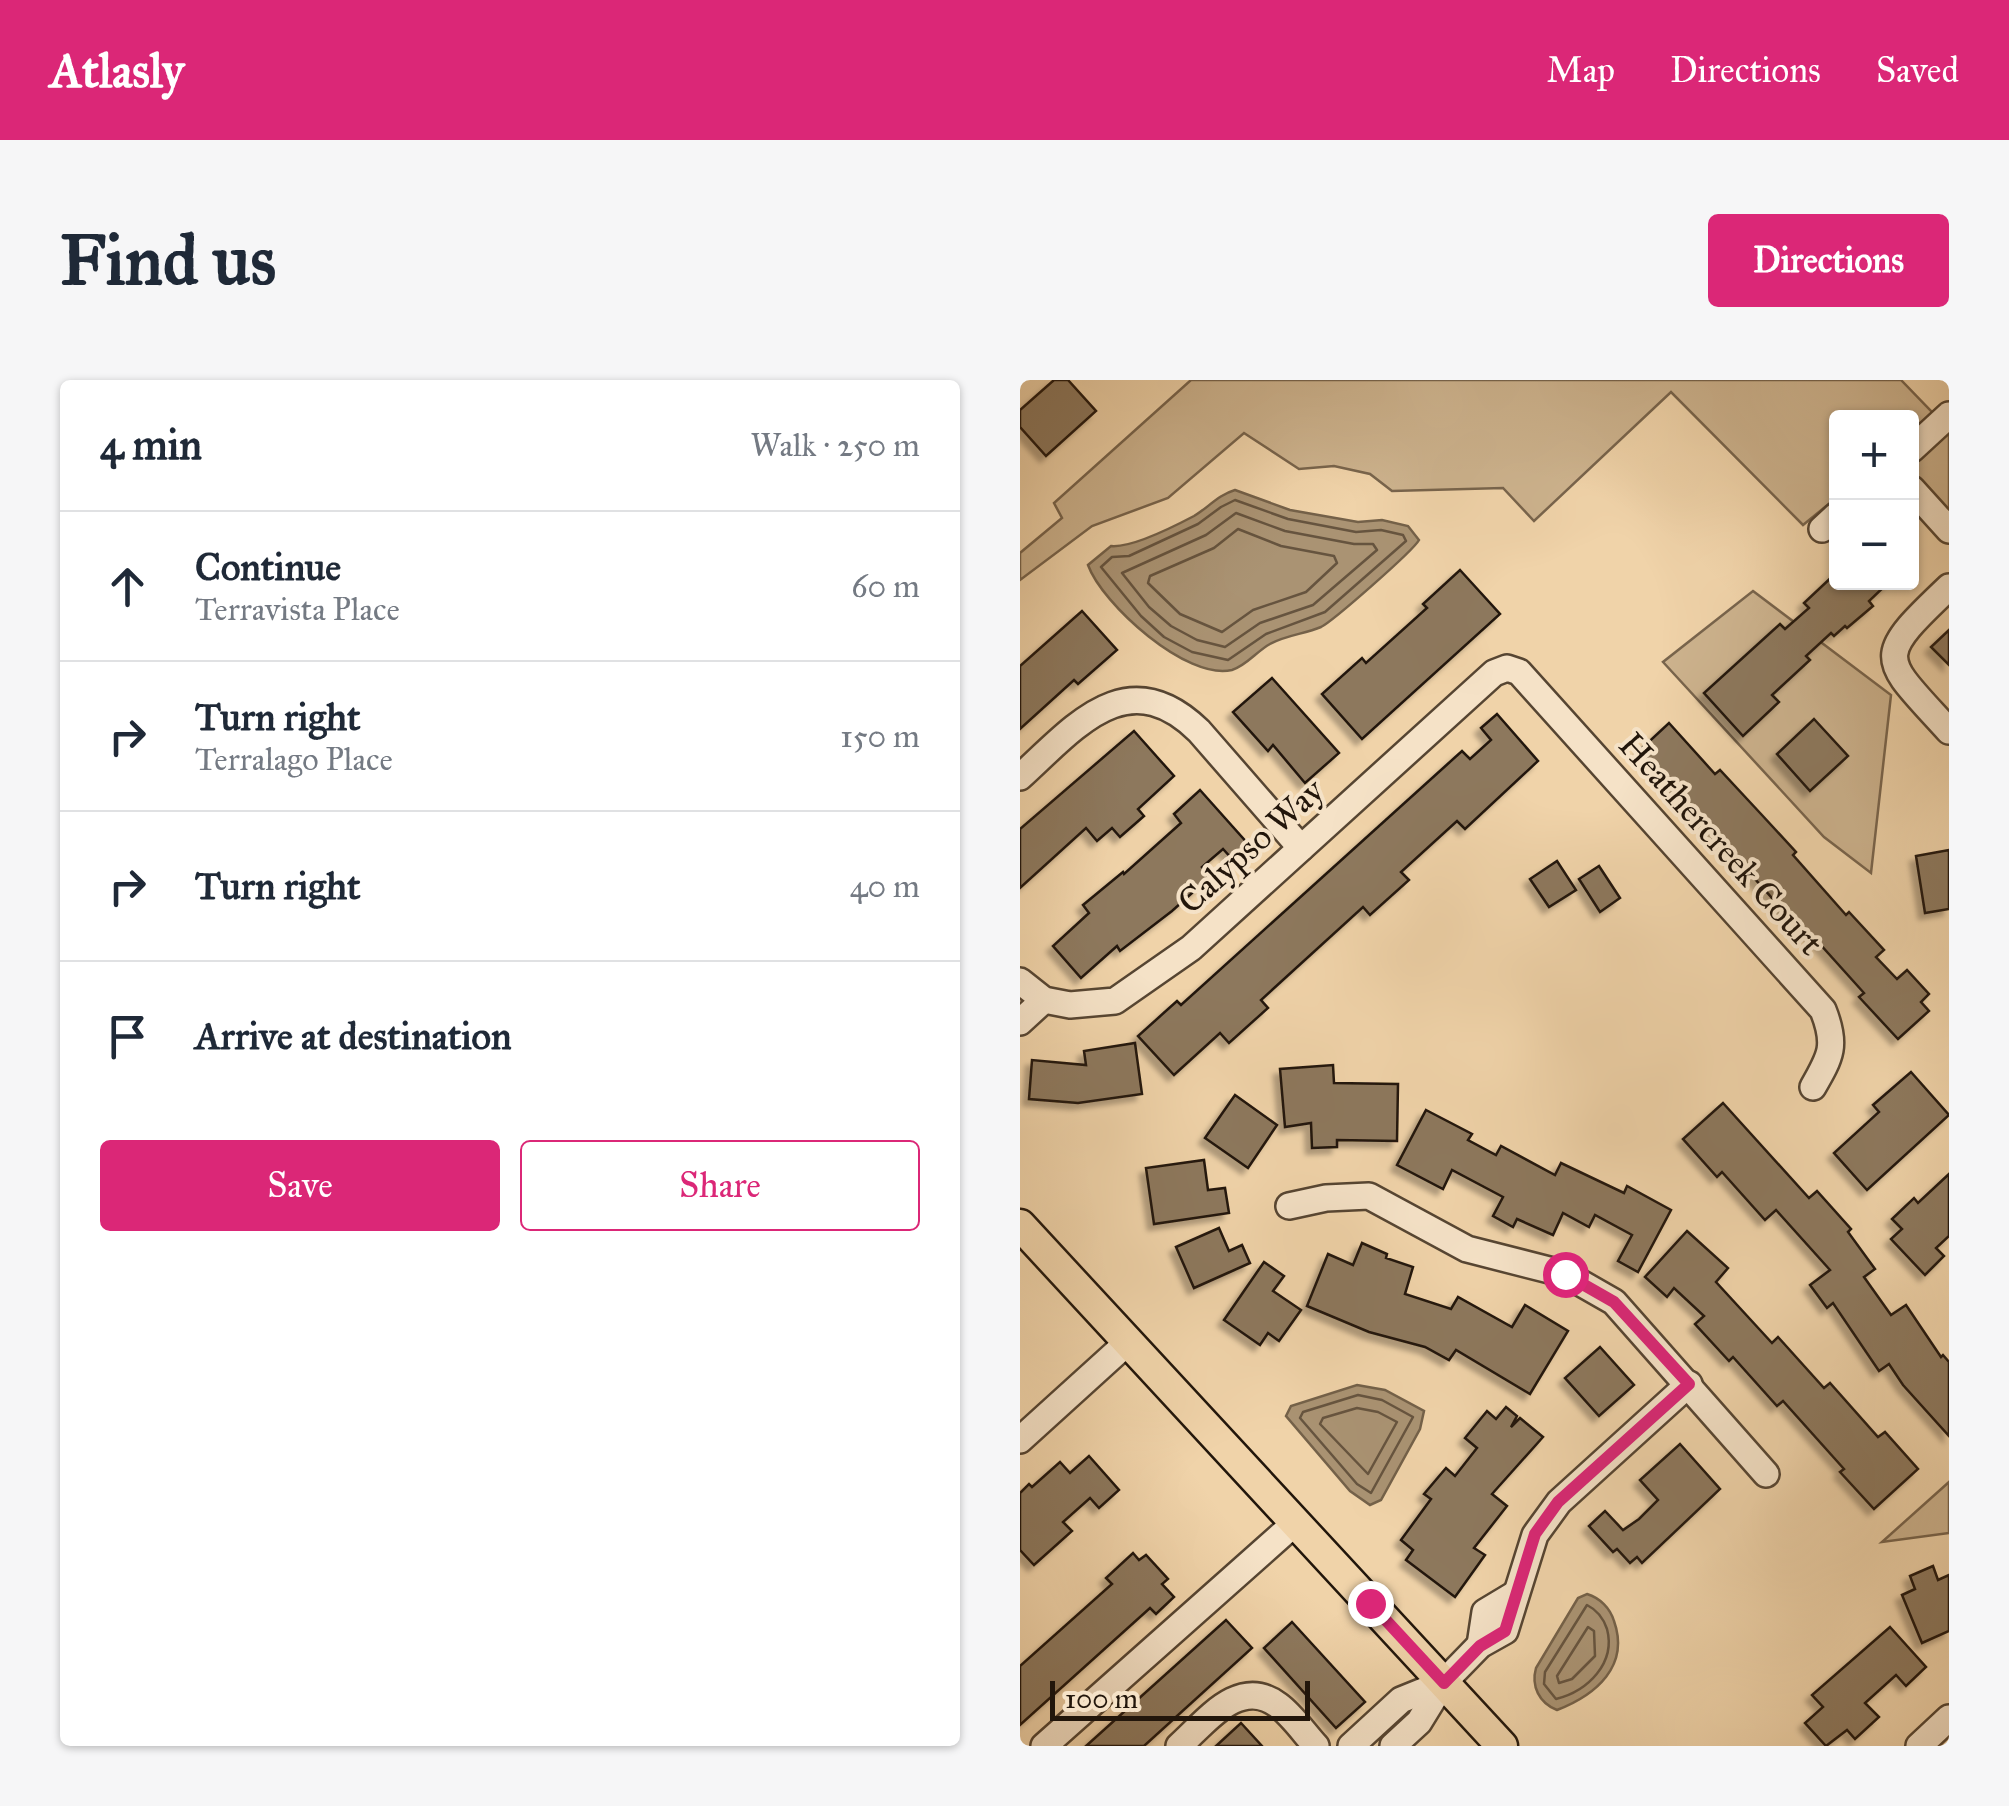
<!DOCTYPE html>
<html lang="en">
<head>
<meta charset="utf-8">
<style>
  :root { --surface:#fff; --page:#f6f6f7; --text:#1f2937; --muted:#747a83; --line:#e0e1e3; --accent:#db2777 }
  body { margin:0; font-family:"IM FELL Great Primer",serif; background:var(--page); color:var(--text) }
  .controls { position:absolute; right:30px; top:30px; display:grid; overflow:hidden; border-radius:10px; box-shadow:0 2px 8px #0004 }
  .controls button { width:90px; height:90px; display:grid; place-items:center; padding:0; border:0; border-bottom:2px solid var(--line); background:var(--surface); color:var(--text); font:50px sans-serif }
  .scale { position:absolute; left:30px; bottom:25px; width:260px; box-sizing:border-box; padding-left:10px; border:5px solid #22160b; border-top:0; font-size:28px; line-height:35px; white-space:nowrap; color:#22160b; -webkit-text-stroke:8px #f5e2c7; paint-order:stroke }
  .stop { position:absolute; width:30px; height:30px; margin:-22px; border:8px solid #db2777; border-radius:50%; background:#fff }
  .stop.end { background:#db2777; border-color:#fff; box-shadow:0 2px 10px #0008 }
  .list { margin:0; padding:0; list-style:none }
  h2 { display:flex; justify-content:space-between; align-items:center; height:130px; margin:0; padding:0 40px; font-size:42px }
  h2 small { font-size:32px; font-weight:400; color:var(--muted) }
  .list li { display:grid; grid-template-columns:65px 1fr auto; gap:30px; align-items:center; box-sizing:border-box; height:150px; padding:0 40px; border-top:2px solid var(--line) }
  .list b { display:block; font-size:38px; white-space:nowrap }
  .list p { margin:0; font-size:32px; white-space:nowrap; color:var(--muted) }
  .list em { font-size:32px; font-style:normal; color:var(--muted) }
  .actions { display:flex; gap:20px; padding:30px 40px }
  .actions a { flex:1; padding:22px 0; border:2px solid var(--accent); border-radius:10px; text-align:center; font-size:35px; color:var(--accent) }
  .actions .main { background:var(--accent); color:#fff }
  .icon { flex:none; width:55px; height:55px; fill:none; stroke:currentColor; stroke-width:2; stroke-linecap:round; stroke-linejoin:round }
  .map { position:relative; flex:none; width:929px; height:1366px; overflow:hidden; border-radius:10px }
  header { display:flex; align-items:center; gap:60px; box-sizing:border-box; height:140px; padding:0 50px; background:var(--accent); color:#fff }
  header strong { font-size:48px }
  nav { display:flex; gap:55px; margin-inline-start:auto; font-size:35px }
  .intro { display:flex; align-items:center; justify-content:space-between; box-sizing:border-box; height:240px; padding:0 60px }
  h1 { margin:0; font-size:70px }
  .button { padding:25px 45px; border-radius:10px; background:var(--accent); color:#fff; font-size:35px; font-weight:700 }
  main { display:flex; gap:60px; padding:0 60px }
  aside { flex:1; background:var(--surface); border-radius:10px; box-shadow:0 2px 8px #0004 }
  .map>svg:first-child { display:block }
  .green { fill:#cdb38e; stroke:#78644c; stroke-width:2.5 }
  .water { fill:#aa9373; stroke:#746149; stroke-width:2.5 }
  .lines { fill:none; stroke-linecap:round; stroke-linejoin:round }
  .shore { stroke:#66543f; stroke-width:2.5 }
  .building { fill:#8d785d; stroke:#22160b; stroke-width:2.5; filter:url(#shadow) }
  .minor-casing { stroke:#564532; stroke-width:30 }
  .major-casing { stroke:#22160b; stroke-width:35 }
  .minor { stroke:#f5e2c7; stroke-width:25 }
  .major { stroke:#f0d3a9; stroke-width:30 }
  .route { stroke:#db2777; stroke-width:12 }
  .labels { text-anchor:middle; dominant-baseline:central; stroke-width:8; stroke-linejoin:round; paint-order:stroke }
  .street-label { font-size:35px; fill:#22160b; stroke:#f5e2c7 }
</style>
</head>
<body>
<header>
<strong>Atlasly</strong>
<nav><a>Map</a><a>Directions</a><a>Saved</a></nav>
</header>
<div class="intro"><h1>Find us</h1><a class="button">Directions</a></div>
<main>
<aside>
<h2>4 min<small>Walk · 250 m</small></h2>
<ul class="list">
<li><svg class="icon" aria-label="ahead" viewBox="0 0 24 24"><path d="M12 20V5M6 11l6-6 6 6"/></svg><div><b>Continue</b><p>Terravista Place</p></div><em>60 m</em></li>
<li><svg class="icon" aria-label="right" viewBox="0 0 24 24"><path d="M7 20v-9h11M14 6l5 5-5 5"/></svg><div><b>Turn right</b><p>Terralago Place</p></div><em>150 m</em></li>
<li><svg class="icon" aria-label="right" viewBox="0 0 24 24"><path d="M7 20v-9h11M14 6l5 5-5 5"/></svg><div><b>Turn right</b></div><em>40 m</em></li>
<li><svg class="icon" aria-label="arrive" viewBox="0 0 24 24"><path d="M6 21V4h12l-3 4 3 4H6"/></svg><div><b>Arrive at destination</b></div></li>
</ul>
<div class="actions"><a class="main">Save</a><a>Share</a></div>
</aside>
<div class="map">
<svg width="929" height="1366" viewBox="0 0 929 1366">
  <defs>
    <filter id="shadow"><feDropShadow dx="-6" dy="6" stdDeviation="2.5" flood-color="#0004"/></filter>
  </defs>
  <rect width="100%" height="100%" fill="#f0d3a9"/>
  <filter id="stains"><feTurbulence type="fractalNoise" baseFrequency=".002" numOctaves="4"/><feColorMatrix values="0 0 0 0 .2 0 0 0 0 .09 0 0 0 0 .02 0 0 0 .5 -.17"/></filter>
  <radialGradient id="worn" r=".72"><stop offset=".6" stop-color="#630" stop-opacity="0"/><stop offset="1" stop-color="#630" stop-opacity=".3"/></radialGradient>
  <g class="green">
    <polygon points="171,0 881,0 914,34 929,23 892,57 892,38 816,38 816,118 783,145 651,12 514,141 483,108 372,111 350,94 314,86 279,89 224,53 148,118 72,146 0,200 0,173 42,138 34,123"/>
    <polygon points="929,47 929,132 892,94 892,81"/>
    <polygon points="733,211 871,315 851,493 804,457 643,282"/>
    <polygon points="929,1102 929,1153 862,1162"/>
  </g>
  <g class="water">
    <path d="M215 110 270 130 338 142 362 140 388 146 399 160C393 171 313 241 301 247 285 254 266 255 250 264 237 271 226 286 212 290 167 301 82 224 68 185L91 166C111 168 155 146 174 136 189 127 198 115 215 110Z"/>
    <polygon points="337,1005 365,1010 404,1031 400,1049 361,1120 350,1125 330,1111 266,1036 271,1026"/>
    <path d="M567 1214C580 1218 590 1228 594 1241 610 1286 576 1315 537 1330 519 1323 511 1306 516 1288L558 1218Z"/>
  </g>
  <g class="lines">
    <g class="shore">
      <polygon points="215,120 268,139 336,152 361,150 383,155 386,161 305,232 246,254 208,280 172,272 144,257 121,236 81,187 92,177 109,176 178,144 201,127"/>
      <polygon points="216,133 265,151 334,164 353,164 357,170 293,225 240,243 205,267 177,260 151,246 129,227 102,193 186,155"/>
      <polygon points="218,149 261,166 314,176 317,183 286,212 233,230 202,252 160,234 128,203 130,196 194,168"/>
      <polygon points="338,1015 362,1020 393,1037 351,1113 337,1104 280,1038 283,1032"/>
      <polygon points="337,1028 358,1032 377,1042 348,1094 300,1044 303,1038"/>
      <path d="M567 1225C577 1230 583 1237 587 1249 596 1283 568 1311 536 1319L524 1304 525 1292Z"/>
      <polygon points="568,1247 574,1251 575,1276 552,1299 539,1303 537,1296"/>
    </g>
  </g>
  <g class="building">
    <polygon points="34,0 48,0 76,31 26,76 0,47 0,30"/>
    <polygon points="440,190 480,234 342,359 302,314 342,278 346,283 407,228 403,224"/>
    <polygon points="816,193 816,202 869,202 849,221 853,226 827,248 825,246 814,256 811,253 786,276 790,280 752,315 759,322 723,356 684,313 760,244 765,249 789,228 784,223"/>
    <polygon points="62,231 97,270 58,304 54,300 0,349 0,286"/>
    <polygon points="929,250 929,285 911,267"/>
    <polygon points="252,298 319,373 285,403 253,365 248,371 213,332"/>
    <polygon points="477,334 518,381 445,449 437,441 381,492 389,500 350,535 343,527 241,620 248,628 209,663 200,653 154,695 118,656 157,621 161,625 442,371 450,379 471,360 461,348"/>
    <polygon points="794,339 828,376 790,411 757,374"/>
    <polygon points="649,343 695,394 700,390 741,434 776,472 773,475 826,535 829,532 864,570 856,577 877,599 887,590 909,614 901,622 909,631 878,659 839,617 844,613 789,552 785,555 620,370"/>
    <polygon points="114,351 154,396 118,429 124,436 100,457 92,448 77,461 66,448 0,508 0,449"/>
    <polygon points="180,410 229,465 213,480 203,469 182,487 191,496 152,531 100,571 97,566 61,598 33,566 69,533 63,525 103,492 104,494 161,443 154,434"/>
    <polygon points="929,470 929,529 905,533 896,476"/>
    <polygon points="537,481 556,510 529,527 510,499"/>
    <polygon points="579,486 600,518 580,532 559,499"/>
    <polygon points="115,663 122,714 58,723 9,719 12,680 66,685 64,671"/>
    <polygon points="313,685 314,703 378,704 377,761 317,760 317,767 292,768 291,743 265,747 260,689"/>
    <polygon points="891,692 929,735 847,810 814,773 859,732 853,725"/>
    <polygon points="215,715 257,745 228,788 185,758"/>
    <polygon points="703,723 789,818 797,811 831,849 828,852 855,889 844,897 871,935 886,925 921,977 923,975 929,982 929,1056 883,1005 869,984 859,991 813,923 807,928 790,905 810,890 756,830 745,840 702,792 697,797 663,759"/>
    <polygon points="406,730 452,754 448,760 476,775 481,766 535,795 541,783 604,813 607,806 651,830 618,892 598,881 612,855 575,835 569,847 543,833 533,855 497,839 493,847 473,836 483,817 432,790 423,809 377,785"/>
    <polygon points="184,780 188,810 205,808 209,833 134,844 126,788"/>
    <polygon points="929,794 929,856 916,868 924,876 905,895 871,859 882,849 872,839 894,818 898,823"/>
    <polygon points="199,848 209,871 222,865 230,883 174,908 156,867"/>
    <polygon points="667,851 708,888 696,902 752,963 758,957 804,1008 810,1003 858,1057 865,1052 898,1089 854,1129 820,1092 824,1089 763,1021 757,1026 713,977 709,981 675,944 684,936 654,908 647,917 625,897"/>
    <polygon points="342,863 367,874 366,878 393,887 385,914 431,929 438,917 492,947 505,925 548,951 510,1014 436,970 429,980 405,967 349,952 287,926 308,874 333,885"/>
    <polygon points="244,882 264,896 253,911 281,930 259,961 248,953 240,965 204,940"/>
    <polygon points="580,967 614,1005 579,1036 545,998"/>
    <polygon points="486,1027 497,1036 491,1047 500,1038 523,1057 472,1114 487,1126 454,1168 465,1175 435,1217 386,1180 393,1170 381,1160 411,1119 404,1114 426,1088 435,1096 457,1068 445,1058 467,1031 476,1039"/>
    <polygon points="660,1064 700,1109 622,1183 617,1177 610,1183 597,1169 593,1172 569,1146 585,1131 603,1150 619,1139 638,1120 620,1100"/>
    <polygon points="69,1076 99,1110 79,1128 70,1118 43,1142 52,1151 14,1185 0,1170 0,1113 9,1104 12,1107 40,1082 50,1093"/>
    <polygon points="113,1173 119,1180 126,1175 148,1199 142,1204 154,1217 136,1234 130,1228 0,1345 0,1286 92,1204 86,1198"/>
    <polygon points="913,1186 918,1200 929,1195 929,1251 902,1263 882,1215 895,1209 890,1196"/>
    <polygon points="206,1240 232,1268 124,1366 66,1366"/>
    <polygon points="272,1242 345,1322 316,1348 244,1268"/>
    <polygon points="870,1247 906,1287 886,1306 876,1295 845,1323 859,1337 835,1359 827,1350 806,1366 785,1343 803,1327 792,1315"/>
    <polygon points="221,1343 242,1366 196,1366"/>
  </g>
  <g class="lines">
    <defs>
      <g id="minor">
        <polyline points="892,69 929,35"/>
        <polyline points="892,109 929,150"/>
        <polyline points="802,149 816,136"/>
        <path d="M929 207C852 280 861 276 929 351"/>
        <path d="M0 397C55 347 107 281 179 351L281 468"/>
        <path d="M0 601 24 620 50 625 95 621 171 568 474 293 487 288 499 292 803 630C817 665 811 676 793 707"/>
        <polyline points="0,642 24,620"/>
        <polyline points="269,826 306,818 349,816 447,869 545,894 594,922 746,1094"/>
        <polyline points="0,1060 108,962"/>
        <polyline points="460,1265 465,1232 495,1214"/>
        <polyline points="24,1366 275,1143"/>
        <path d="M159 1366C186 1342 219 1296 258 1325 272 1335 284 1353 296 1366"/>
        <polyline points="331,1366 381,1320 423,1303"/>
        <polyline points="373,1366 399,1342 423,1303 460,1265 485,1251 515,1155 539,1122 669,1004"/>
        <polyline points="899,1366 929,1338"/>
      </g>
      <polyline id="major" points="0,845 482,1366"/>
    </defs>
    <use href="#minor" class="minor-casing"/>
    <use href="#major" class="major-casing"/>
    <use href="#minor" class="minor"/>
    <use href="#major" class="major"/>
  </g>
  <g class="lines">
    <polyline class="route" points="350,1223 424,1303 460,1266 485,1251 515,1154 538,1122 669,1004 594,922 545,894"/>
  </g>
  <g class="labels">
    <g class="street-label">
      <text transform="translate(701 464) rotate(48)">Heathercreek Court</text>
      <text transform="translate(231 466) rotate(-42)">Calypso Way</text>
    </g>
  </g>
  <rect width="100%" height="100%" filter="url(#stains)"/>
  <rect width="100%" height="100%" fill="url(#worn)"/>
</svg>
<div class="controls">
<button>+</button>
<button>−</button>
</div>
<div class="scale">100 m</div>
<div class="stop" style="left:545px;top:894px"></div>
<div class="stop end" style="left:350px;top:1223px"></div>
</div>
</main>
</body>
</html>
